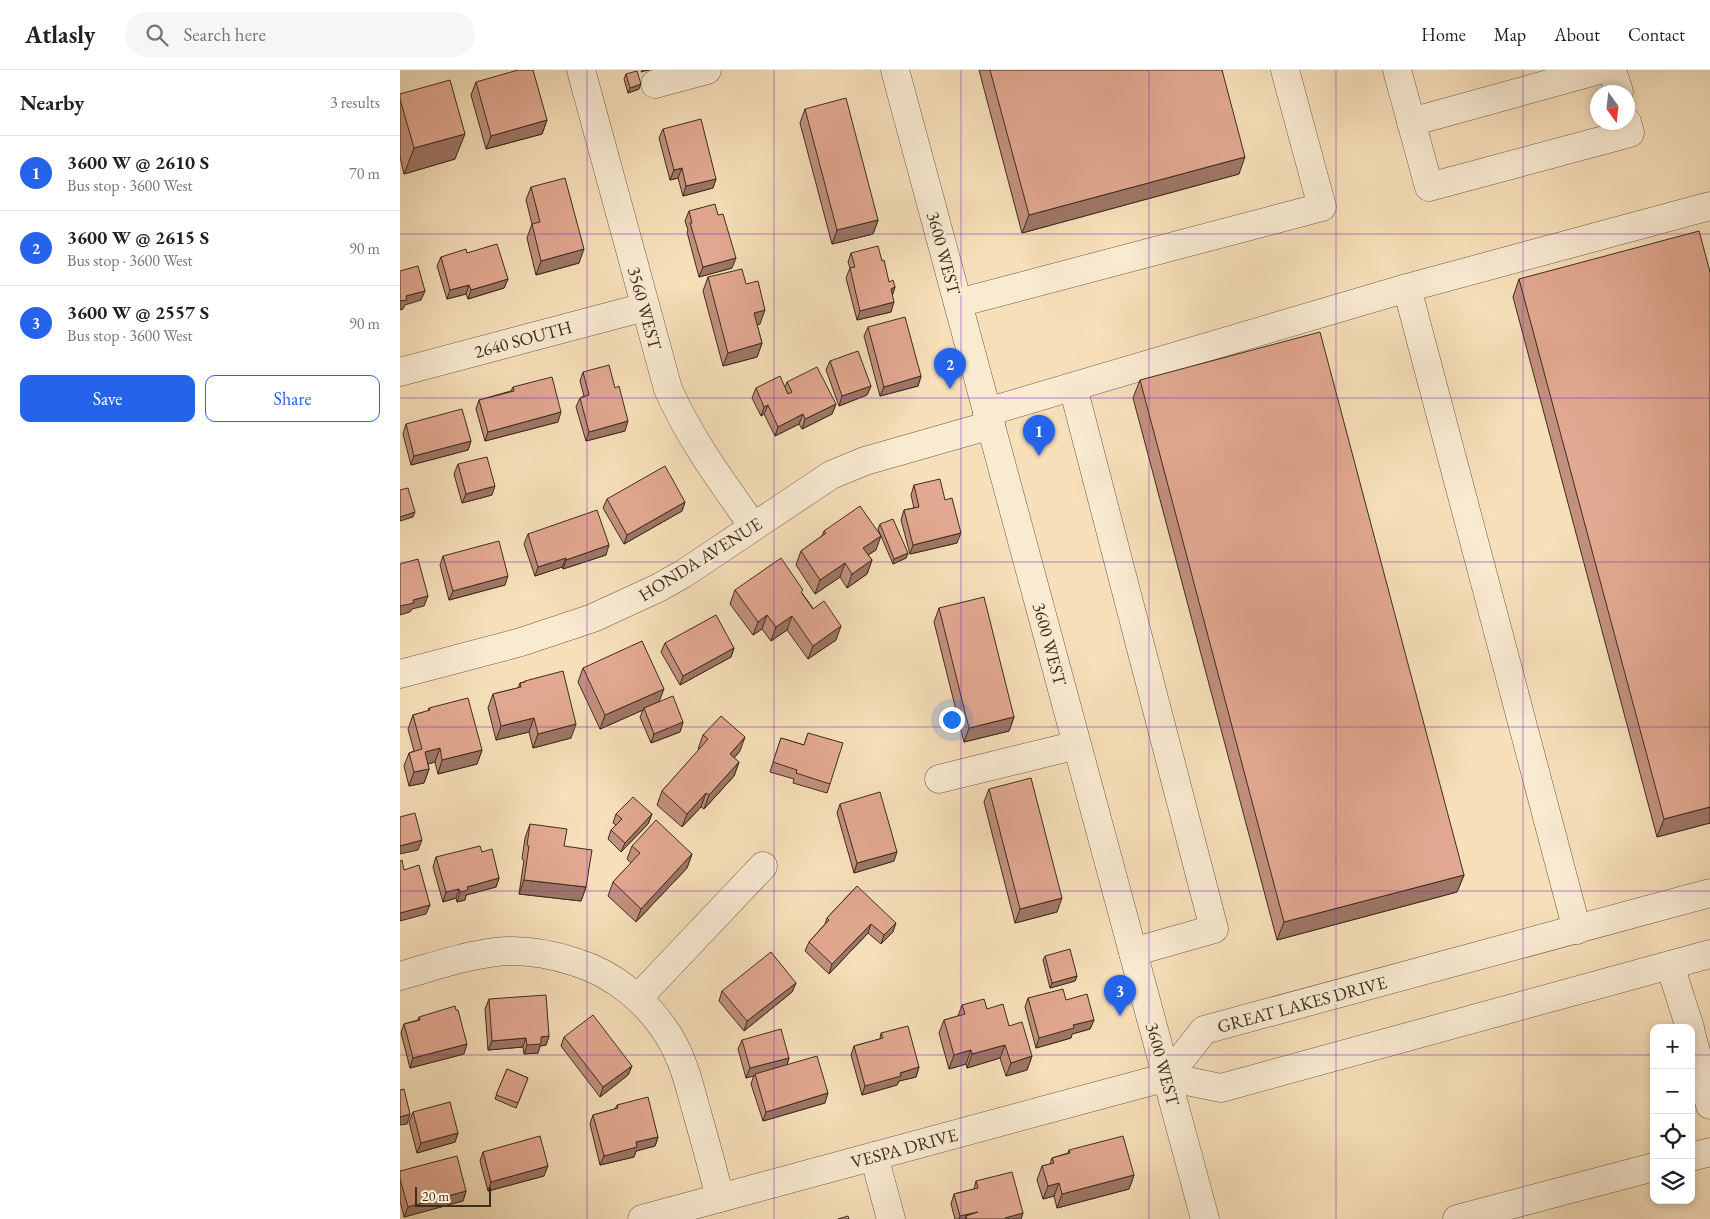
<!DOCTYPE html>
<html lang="en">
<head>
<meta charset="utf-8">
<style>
  :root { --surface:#fff; --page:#f6f6f6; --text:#202124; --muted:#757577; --line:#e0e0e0; --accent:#2563eb }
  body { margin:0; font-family:"EB Garamond",serif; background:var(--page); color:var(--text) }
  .controls { position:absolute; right:15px; bottom:15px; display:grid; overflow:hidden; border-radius:10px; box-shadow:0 2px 8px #0003 }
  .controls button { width:45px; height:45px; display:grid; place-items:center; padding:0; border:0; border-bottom:1px solid var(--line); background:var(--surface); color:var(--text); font:25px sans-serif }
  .compass { position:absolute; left:1190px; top:15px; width:45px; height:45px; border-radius:50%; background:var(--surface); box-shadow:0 2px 8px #0003; rotate:165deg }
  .scale { position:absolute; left:15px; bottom:12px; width:76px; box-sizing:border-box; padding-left:5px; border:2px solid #3c2e1e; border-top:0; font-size:14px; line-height:18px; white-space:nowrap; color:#3c2e1e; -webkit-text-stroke:4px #f9ead2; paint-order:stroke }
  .you { position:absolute; left:551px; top:649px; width:18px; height:18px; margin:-12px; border:4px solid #fff; border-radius:50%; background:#1a73e8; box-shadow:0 0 0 8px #1a73e833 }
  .badge { display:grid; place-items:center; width:32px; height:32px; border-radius:50%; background:var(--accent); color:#fff; font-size:16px; font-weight:700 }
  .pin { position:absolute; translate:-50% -41px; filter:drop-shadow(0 1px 2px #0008) }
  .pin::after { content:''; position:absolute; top:26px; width:18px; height:15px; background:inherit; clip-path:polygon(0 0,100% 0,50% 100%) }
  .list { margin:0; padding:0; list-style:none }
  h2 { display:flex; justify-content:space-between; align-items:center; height:65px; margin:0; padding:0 20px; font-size:21px }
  h2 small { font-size:16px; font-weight:400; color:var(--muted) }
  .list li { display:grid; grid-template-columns:32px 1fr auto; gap:15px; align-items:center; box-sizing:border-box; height:75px; padding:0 20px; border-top:1px solid var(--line) }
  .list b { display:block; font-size:19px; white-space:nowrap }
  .list p { margin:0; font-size:16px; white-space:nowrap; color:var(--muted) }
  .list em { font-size:16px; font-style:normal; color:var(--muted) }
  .actions { display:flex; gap:10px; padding:15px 20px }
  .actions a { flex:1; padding:11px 0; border:1px solid var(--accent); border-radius:10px; text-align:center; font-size:18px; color:var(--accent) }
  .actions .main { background:var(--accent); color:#fff }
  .icon { flex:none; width:28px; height:28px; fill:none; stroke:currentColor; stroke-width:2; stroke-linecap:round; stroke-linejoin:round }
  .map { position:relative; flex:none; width:1310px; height:1149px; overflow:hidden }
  header { display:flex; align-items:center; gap:30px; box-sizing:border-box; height:70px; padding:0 25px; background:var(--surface); border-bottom:1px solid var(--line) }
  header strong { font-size:24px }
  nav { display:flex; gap:28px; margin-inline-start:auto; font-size:18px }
  .search { width:350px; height:45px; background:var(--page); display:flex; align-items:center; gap:12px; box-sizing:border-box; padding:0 18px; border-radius:28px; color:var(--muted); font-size:19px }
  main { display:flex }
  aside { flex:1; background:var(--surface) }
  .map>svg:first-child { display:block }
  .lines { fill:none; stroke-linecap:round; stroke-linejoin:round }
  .minor-casing { stroke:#6a5a45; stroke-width:29 }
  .minor { stroke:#f9ead2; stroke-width:28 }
  .wall { fill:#c2907d; stroke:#3c2e1e }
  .shaded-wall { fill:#9e7666; stroke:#3c2e1e }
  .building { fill:#e2a891; stroke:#3c2e1e }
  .grid { fill:none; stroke:#7b2cbf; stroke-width:1; stroke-opacity:0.55 }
  .labels { text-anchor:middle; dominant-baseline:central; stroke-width:5; stroke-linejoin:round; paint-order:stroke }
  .street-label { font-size:18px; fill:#3c2e1e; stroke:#f9ead2 }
</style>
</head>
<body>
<header>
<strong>Atlasly</strong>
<div class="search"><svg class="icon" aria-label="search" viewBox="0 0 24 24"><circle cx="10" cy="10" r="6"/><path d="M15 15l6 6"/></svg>Search here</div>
<nav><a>Home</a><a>Map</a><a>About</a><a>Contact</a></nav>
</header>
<main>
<aside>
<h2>Nearby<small>3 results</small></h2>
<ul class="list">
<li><span class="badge">1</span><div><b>3600 W @ 2610 S</b><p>Bus stop · 3600 West</p></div><em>70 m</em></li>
<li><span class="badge">2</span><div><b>3600 W @ 2615 S</b><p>Bus stop · 3600 West</p></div><em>90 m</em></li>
<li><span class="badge">3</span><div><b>3600 W @ 2557 S</b><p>Bus stop · 3600 West</p></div><em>90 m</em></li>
</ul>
<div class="actions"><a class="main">Save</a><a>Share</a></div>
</aside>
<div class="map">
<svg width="1310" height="1149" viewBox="0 0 1310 1149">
  <rect width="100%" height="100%" fill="#f6dfb9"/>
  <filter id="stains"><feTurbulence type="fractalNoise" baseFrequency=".004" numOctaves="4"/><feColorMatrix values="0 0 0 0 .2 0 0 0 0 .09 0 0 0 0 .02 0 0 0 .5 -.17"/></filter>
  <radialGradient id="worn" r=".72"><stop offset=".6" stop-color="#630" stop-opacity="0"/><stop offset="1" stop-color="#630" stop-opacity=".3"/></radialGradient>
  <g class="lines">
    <defs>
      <g id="minor">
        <path d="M181 0 268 319C290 369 322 412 353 456"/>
        <polyline points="495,0 805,1149"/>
        <polyline points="997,0 1029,117 1230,63 1227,52"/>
        <polyline points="1212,0 1219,22"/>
        <polyline points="255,14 307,0"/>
        <polyline points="1011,52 1199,0"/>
        <polyline points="1007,218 1310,136"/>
        <polyline points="558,233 922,137 885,0"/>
        <polyline points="0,302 245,237"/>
        <polyline points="673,317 814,859 733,882"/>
        <polyline points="587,342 1007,218 1177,860"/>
        <polyline points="0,604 121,572 193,548 258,518 283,504 431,405 465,391 591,355"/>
        <polyline points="539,709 677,675"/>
        <polyline points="1270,895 1290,958"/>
        <path d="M0 906C32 897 63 886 96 882 122 879 150 884 175 892 215 904 249 933 270 968 284 991 290 1018 297 1043 305 1071 313 1100 320 1128"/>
        <polyline points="238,928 363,796"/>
        <polyline points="1291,963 1310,1035"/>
        <polyline points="767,1007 804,960 1310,823"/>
        <polyline points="474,1086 491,1149"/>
        <polyline points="1291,1087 1310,1082"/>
        <polyline points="242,1149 767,1007 821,1018 1310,884"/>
        <polyline points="1057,1149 1254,1097"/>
      </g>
    </defs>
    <use href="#minor" class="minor-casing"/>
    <use href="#minor" class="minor"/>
  </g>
  <g class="wall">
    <polygon points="579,0 822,0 839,104 622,163"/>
    <polygon points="226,4 239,19 228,23 224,9"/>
    <polygon points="76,12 147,50 142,64 86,79 71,25"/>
    <polygon points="0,24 55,89 4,104 0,87"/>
    <polygon points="405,39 478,150 473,164 432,174 400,53"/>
    <polygon points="263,59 316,109 313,118 283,126 278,108 270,110 259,68"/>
    <polygon points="131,117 179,193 136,205 127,168 132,154 126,130"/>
    <polygon points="289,141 332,198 299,207 287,162 288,160 285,151"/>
    <polygon points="67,183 108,209 104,218 68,229 66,224 47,229 37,196 41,187"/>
    <polygon points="451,183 482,191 489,212 495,217 492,225 491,242 457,250 446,208 450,198 448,192"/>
    <polygon points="308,207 346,214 360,254 357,255 362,273 357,287 323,296 303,221"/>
    <polygon points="1119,209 1310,753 1257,767 1113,227"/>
    <polygon points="468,257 521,306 518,316 480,326 464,266"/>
    <polygon points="430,291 471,316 467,325 439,336 426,300"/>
    <polygon points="183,302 225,361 186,371 176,337 180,328 184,326 180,311"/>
    <polygon points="740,310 1064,805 1057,822 877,870 733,328"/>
    <polygon points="387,312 436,334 432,344 402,359 399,354 375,366 364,344 361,346 352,328 356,318 385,317"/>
    <polygon points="113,317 158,352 85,371 76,339 79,330 111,321"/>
    <polygon points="6,354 71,371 68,380 11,395 3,364"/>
    <polygon points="58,394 92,425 62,433 54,404"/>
    <polygon points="514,415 545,430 557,473 510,484 501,450 504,440 514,438 511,425"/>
    <polygon points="207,429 285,432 282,441 224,474 203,438"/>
    <polygon points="480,454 508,483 506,488 493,494 478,459"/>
    <polygon points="424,461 476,480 468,485 472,490 467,504 447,518 440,507 415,524 396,495 401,481 422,466"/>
    <polygon points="128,464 206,485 163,499 162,497 135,506 124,474"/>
    <polygon points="43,486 105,515 49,530 40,495"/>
    <polygon points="335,520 402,523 436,570 408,589 387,560 371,571 362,559 353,565 330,534"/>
    <polygon points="539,538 614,647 609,661 564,672 534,552"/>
    <polygon points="265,573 334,578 331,587 280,615 261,582"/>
    <polygon points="183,598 259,631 283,652 280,662 251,673 240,647 243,640 200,659 178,612"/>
    <polygon points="125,611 171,668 133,678 129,662 96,670 88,638 93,624 118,618 120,613 124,612"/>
    <polygon points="29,638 82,680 77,694 38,704 35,692 28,694 29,699 24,713 9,716 4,696 9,683 14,681 8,659 13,645 28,641"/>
    <polygon points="408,663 430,714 427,723 393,713 394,709 370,702 381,668 404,675"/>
    <polygon points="303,665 340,681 334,688 339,692 334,706 304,739 301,737 282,757 257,735 262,721 299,680 298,679"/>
    <polygon points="589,719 657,842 615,853 584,732"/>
    <polygon points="440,734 494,791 454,803 437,743"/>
    <polygon points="216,744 252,744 248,754 221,782 208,769 211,760 216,755 213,753"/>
    <polygon points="130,754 186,817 181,831 119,824 124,790 122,789 125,768"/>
    <polygon points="232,776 292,784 287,798 236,852 208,826 213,812 231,793 227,789"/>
    <polygon points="82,782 99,808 96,817 66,825 65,830 57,832 56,828 43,832 33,797 36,787"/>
    <polygon points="457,816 493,862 481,874 468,863 429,904 405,881 409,872 425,854 427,848"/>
    <polygon points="645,886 677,906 675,911 650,918 643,890"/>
    <polygon points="396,913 392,922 344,961 319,931 322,921"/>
    <polygon points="628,928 666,930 694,950 690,959 672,964 671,968 636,978 625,937"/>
    <polygon points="89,929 149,966 146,975 140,976 138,983 124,984 123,977 88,980 85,939"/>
    <polygon points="562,935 587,939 609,956 632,986 627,1000 606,1006 600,988 567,998 566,994 549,999 539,963 544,950 558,946"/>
    <polygon points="19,947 64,984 10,998 1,963 4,954 18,950"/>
    <polygon points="481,963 519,997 516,1007 499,1011 497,1015 462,1025 451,985 454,976 480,969"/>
    <polygon points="164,967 232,996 228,1005 200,1027 161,976"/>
    <polygon points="342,970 389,988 387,995 425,1033 363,1051 351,1014 354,1005 346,1008 338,979"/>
    <polygon points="107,999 128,1008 116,1038 95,1029"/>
    <polygon points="217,1035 258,1067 255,1076 236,1081 234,1087 200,1095 190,1054 193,1045 215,1039"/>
    <polygon points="13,1042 58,1063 55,1072 17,1083 9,1052"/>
    <polygon points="669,1080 734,1105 729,1119 657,1138 654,1126 643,1129 637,1110 642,1096 650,1094 652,1088 668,1083"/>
    <polygon points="83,1082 144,1106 88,1121 80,1091"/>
    <polygon points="0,1101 66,1121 63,1131 4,1147 0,1131"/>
    <polygon points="576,1111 623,1143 621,1149 555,1149 551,1134 554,1124 574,1119"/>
  </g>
  <g class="shaded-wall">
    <polygon points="242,0 249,0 241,2"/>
    <polygon points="241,14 239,19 228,23 230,18"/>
    <polygon points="147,50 142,64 86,79 91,66"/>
    <polygon points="65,64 55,89 4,104 14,78"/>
    <polygon points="845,87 839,104 622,163 629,145"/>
    <polygon points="282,98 278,108 270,110 274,100"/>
    <polygon points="316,109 313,118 283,126 286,116"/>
    <polygon points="478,150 473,164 432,174 437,160"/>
    <polygon points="184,179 179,193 136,205 141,191"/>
    <polygon points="336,188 332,198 299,207 303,197"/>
    <polygon points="108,209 104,218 68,229 71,220"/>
    <polygon points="69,215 66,224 47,229 50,220"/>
    <polygon points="495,217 492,227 491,219"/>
    <polygon points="25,221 21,230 5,235 3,239 0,240 0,231 6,226"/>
    <polygon points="494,232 491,242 457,250 460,241"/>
    <polygon points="365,240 360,254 349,257 354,243"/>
    <polygon points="362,273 357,287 323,296 328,283"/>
    <polygon points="521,306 518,316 480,326 484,317"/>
    <polygon points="471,316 467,325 439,336 442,326"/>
    <polygon points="436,334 432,344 402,359 405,349"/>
    <polygon points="368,335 364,344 361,346 364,337"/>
    <polygon points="161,342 158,352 85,371 88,362"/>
    <polygon points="403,344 399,354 375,366 378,357"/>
    <polygon points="228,351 225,361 186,371 189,362"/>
    <polygon points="71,371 68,380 11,395 14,386"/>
    <polygon points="95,416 92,425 62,433 66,424"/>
    <polygon points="285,432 282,441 224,474 227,465"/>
    <polygon points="15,442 13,447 0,451 0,447"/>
    <polygon points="561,463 557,473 510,484 513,475"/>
    <polygon points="481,466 476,480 458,491 463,478"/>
    <polygon points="209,475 206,485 163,499 166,490"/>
    <polygon points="508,483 506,488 493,494 494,489"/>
    <polygon points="166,488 162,497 135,506 138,497"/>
    <polygon points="472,490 467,504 447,518 452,504"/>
    <polygon points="445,493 440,507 415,524 420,510"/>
    <polygon points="108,506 105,515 49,530 53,521"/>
    <polygon points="28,526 24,536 12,539 10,542 0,545 0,536 13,530"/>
    <polygon points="367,545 362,559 353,565 358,552"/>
    <polygon points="392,546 387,560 371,571 376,557"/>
    <polygon points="441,556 436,570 408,589 413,576"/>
    <polygon points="334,578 331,587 280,615 283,606"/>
    <polygon points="264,619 259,632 244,638 243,640 200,659 205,645"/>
    <polygon points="614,647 609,661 564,672 569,658"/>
    <polygon points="134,648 129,662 96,670 101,656"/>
    <polygon points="283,652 280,662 251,673 254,664"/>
    <polygon points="176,654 171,668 133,678 138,664"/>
    <polygon points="345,667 340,681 325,698 330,684"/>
    <polygon points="40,678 35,692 20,696 25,682"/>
    <polygon points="82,680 77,694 38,704 42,690"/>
    <polygon points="339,692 334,706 304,739 309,725"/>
    <polygon points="29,699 24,713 9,716 14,702"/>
    <polygon points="306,723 301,737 282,757 287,744"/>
    <polygon points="1310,737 1310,753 1257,767 1264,749"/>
    <polygon points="252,744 248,754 221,782 225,773"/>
    <polygon points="22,770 18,780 0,784 0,776"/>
    <polygon points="497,782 494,791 454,803 457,793"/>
    <polygon points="292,784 287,798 236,852 241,839"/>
    <polygon points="1064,805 1057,822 877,870 884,852"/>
    <polygon points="99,808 96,817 66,825 65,830 57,832 60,822 67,817"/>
    <polygon points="124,810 186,817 181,831 119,824"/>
    <polygon points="59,819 56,828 43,832 46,822"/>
    <polygon points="662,828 657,842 615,853 620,839"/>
    <polygon points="30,835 26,844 0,851 0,843"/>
    <polygon points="496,853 493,862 481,874 484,865"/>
    <polygon points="471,854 468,863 429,904 432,894"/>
    <polygon points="677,906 675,911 650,918 652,913"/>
    <polygon points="396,913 392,922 344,961 347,951"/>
    <polygon points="694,950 690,959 672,964 671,968 636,978 639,968 673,955"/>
    <polygon points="149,966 146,975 140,976 138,983 124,984 127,975 141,967"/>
    <polygon points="126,968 123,977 88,980 92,971"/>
    <polygon points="67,974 64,984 10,998 13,988"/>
    <polygon points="605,975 600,988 567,998 572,984"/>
    <polygon points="571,980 566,994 549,999 554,985"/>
    <polygon points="632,986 627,1000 606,1006 611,993"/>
    <polygon points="389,988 386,997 346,1008 350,998"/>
    <polygon points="232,996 228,1005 200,1027 203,1017"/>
    <polygon points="519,997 516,1007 499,1011 497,1015 462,1025 465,1016 500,1003"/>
    <polygon points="428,1023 425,1033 363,1051 366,1042"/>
    <polygon points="10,1044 7,1054 0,1055 0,1047"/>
    <polygon points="58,1063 55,1072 17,1083 21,1073"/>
    <polygon points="258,1067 255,1076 236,1081 234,1087 200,1095 204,1086 236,1072"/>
    <polygon points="148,1096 144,1106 88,1121 91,1112"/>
    <polygon points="734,1105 729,1119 657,1138 662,1124"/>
    <polygon points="659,1113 654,1126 643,1129 648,1116"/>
    <polygon points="66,1121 63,1131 4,1147 8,1137"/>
    <polygon points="578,1142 566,1146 565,1149 559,1149 560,1146"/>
    <polygon points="623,1143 621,1149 604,1149 605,1148"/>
  </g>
  <g class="building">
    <polygon points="118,0 133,0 147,50 91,66 76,12"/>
    <polygon points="590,0 822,0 845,87 629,145"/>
    <polygon points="237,1 241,14 230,18 226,4"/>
    <polygon points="50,10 65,64 14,78 0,29 0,24"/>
    <polygon points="446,28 478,150 437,160 405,39"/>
    <polygon points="301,49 316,109 286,116 282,98 274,100 263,59"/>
    <polygon points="165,108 184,179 141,191 132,154 140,152 131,117"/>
    <polygon points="315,134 318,145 323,144 336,188 303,197 290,153 292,153 289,141"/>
    <polygon points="1299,161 1310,202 1310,737 1264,749 1119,209"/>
    <polygon points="97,174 108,209 71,220 69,215 50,220 41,187 66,179 67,183"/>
    <polygon points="478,176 482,191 484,190 489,212 493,210 495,217 491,219 494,232 460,241 450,198 455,197 451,183"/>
    <polygon points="18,196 25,221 6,226 7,230 0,231 0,201"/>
    <polygon points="342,199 346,214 358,211 365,240 354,243 362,273 328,283 308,207"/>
    <polygon points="505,247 521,306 484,317 468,257"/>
    <polygon points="920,262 1064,805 884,852 740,310"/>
    <polygon points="458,281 471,316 442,326 430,291"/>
    <polygon points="209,295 215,318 219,316 228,351 189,362 180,328 189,325 183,302"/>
    <polygon points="417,297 436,334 405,349 403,344 378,357 368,335 364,337 356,318 380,306 388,324 392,322 387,312"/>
    <polygon points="152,307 161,342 88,362 79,330 114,321 113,317"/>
    <polygon points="62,339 71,371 14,386 6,354"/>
    <polygon points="87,387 95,416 66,424 58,394"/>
    <polygon points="265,396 285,432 227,465 207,429"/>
    <polygon points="540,409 545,430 552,428 561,463 513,475 504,440 519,437 514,415"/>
    <polygon points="8,418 15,442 0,447 0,420"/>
    <polygon points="460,436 481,466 463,478 472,490 452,504 445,493 420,510 401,481 426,463 424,461"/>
    <polygon points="197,440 209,475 166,490 166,488 138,497 128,464"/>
    <polygon points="493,449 508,483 494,489 480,454"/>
    <polygon points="99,471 108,506 53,521 43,486"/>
    <polygon points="381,488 403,520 401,522 413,539 424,531 441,556 413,576 392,546 376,557 367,545 358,552 335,520"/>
    <polygon points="18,489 28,526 13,530 14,533 0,536 0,494"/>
    <polygon points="584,527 614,647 569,658 539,538"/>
    <polygon points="316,545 334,578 283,606 265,573"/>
    <polygon points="242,571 264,619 205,645 183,598"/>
    <polygon points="163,601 176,654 138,664 134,648 101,656 93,624 121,617 120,613 125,612 125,611"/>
    <polygon points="273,626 283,652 254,664 244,638"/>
    <polygon points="68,628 82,680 42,690 40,678 25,682 29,699 14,702 9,683 22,679 13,645 30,640 29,638"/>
    <polygon points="321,646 345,667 330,684 339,692 309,725 306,723 287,744 262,721 308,669 303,665"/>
    <polygon points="408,663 443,673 430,714 396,703 397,700 373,692 381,668 404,675"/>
    <polygon points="631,708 662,828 620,839 589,719"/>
    <polygon points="480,722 497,782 457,793 440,734"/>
    <polygon points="233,727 252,744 225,773 211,760 222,749 216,744"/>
    <polygon points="15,743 22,770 0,776 0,747"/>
    <polygon points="256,750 292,784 241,839 213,812 240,783 232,776"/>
    <polygon points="130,754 167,759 164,776 192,780 186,817 124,810 129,776 127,775"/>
    <polygon points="80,776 82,782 92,779 99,808 67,817 68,820 60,822 59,819 46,822 36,787"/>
    <polygon points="2,790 4,800 19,795 30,835 0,843 0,791"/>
    <polygon points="457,816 496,853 484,865 471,854 432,894 409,872 429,850 427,848"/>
    <polygon points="670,879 677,906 652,913 645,886"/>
    <polygon points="371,882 396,913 347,951 322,921"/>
    <polygon points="663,919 666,930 687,924 694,950 673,955 674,958 639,968 628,928"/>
    <polygon points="146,925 149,966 141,967 141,974 127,975 126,968 92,971 89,929"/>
    <polygon points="584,929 587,939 603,934 609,956 622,952 632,986 611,993 605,975 572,984 571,980 554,985 544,950 565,944 562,935"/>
    <polygon points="55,936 56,940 58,940 67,974 13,988 4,954 20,950 19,947"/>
    <polygon points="193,945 232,996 203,1017 164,967"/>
    <polygon points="508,956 519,997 500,1003 501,1006 465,1016 454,976 483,968 481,963"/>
    <polygon points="381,959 389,988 350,998 342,970"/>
    <polygon points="417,986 428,1023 366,1042 355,1004"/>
    <polygon points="107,999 128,1008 118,1033 96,1025"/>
    <polygon points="4,1019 10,1044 0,1047 0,1020"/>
    <polygon points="248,1027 258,1067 236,1072 237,1077 204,1086 193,1045 218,1038 217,1035"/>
    <polygon points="50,1032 58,1063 21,1073 13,1042"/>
    <polygon points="140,1066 148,1096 91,1112 83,1082"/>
    <polygon points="723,1066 734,1105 662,1124 659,1113 648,1116 642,1096 654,1093 652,1088 670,1083 669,1080"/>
    <polygon points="57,1086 66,1121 8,1137 0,1109 0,1101"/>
    <polygon points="612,1102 623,1143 605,1148 605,1149 567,1149 566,1146 578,1142 560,1146 554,1124 578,1118 576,1111"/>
    <polygon points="448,1146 449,1149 438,1149"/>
  </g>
  <path class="grid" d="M187 0V1149M374 0V1149M561 0V1149M749 0V1149M936 0V1149M1123 0V1149M0 164H1310M0 328H1310M0 492H1310M0 657H1310M0 821H1310M0 985H1254M1291 985H1310"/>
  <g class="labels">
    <g class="street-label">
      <text transform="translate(544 183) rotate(75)">3600 WEST</text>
      <text transform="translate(245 238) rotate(75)">3560 WEST</text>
      <text transform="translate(123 269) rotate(-15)">2640 SOUTH</text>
      <text transform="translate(300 489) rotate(-32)">HONDA AVENUE</text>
      <text transform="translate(650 574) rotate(75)">3600 WEST</text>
      <text transform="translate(902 934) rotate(-15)">GREAT LAKES DRIVE</text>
      <text transform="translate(763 994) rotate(75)">3600 WEST</text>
      <text transform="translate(504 1078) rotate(-15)">VESPA DRIVE</text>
    </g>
  </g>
  <rect width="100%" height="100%" filter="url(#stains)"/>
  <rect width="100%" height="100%" fill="url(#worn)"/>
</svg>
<div class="controls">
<button>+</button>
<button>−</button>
<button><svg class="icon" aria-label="locate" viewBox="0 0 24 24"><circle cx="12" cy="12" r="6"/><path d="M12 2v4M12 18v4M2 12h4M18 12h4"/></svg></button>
<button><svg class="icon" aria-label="layers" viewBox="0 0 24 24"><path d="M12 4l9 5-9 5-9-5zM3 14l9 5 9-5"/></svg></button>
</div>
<svg class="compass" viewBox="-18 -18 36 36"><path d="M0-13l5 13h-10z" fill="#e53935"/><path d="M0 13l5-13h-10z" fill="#757577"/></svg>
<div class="scale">20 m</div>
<div class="you"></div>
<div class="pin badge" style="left:639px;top:386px">1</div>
<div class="pin badge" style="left:550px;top:319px">2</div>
<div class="pin badge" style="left:720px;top:946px">3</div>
</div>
</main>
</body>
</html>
